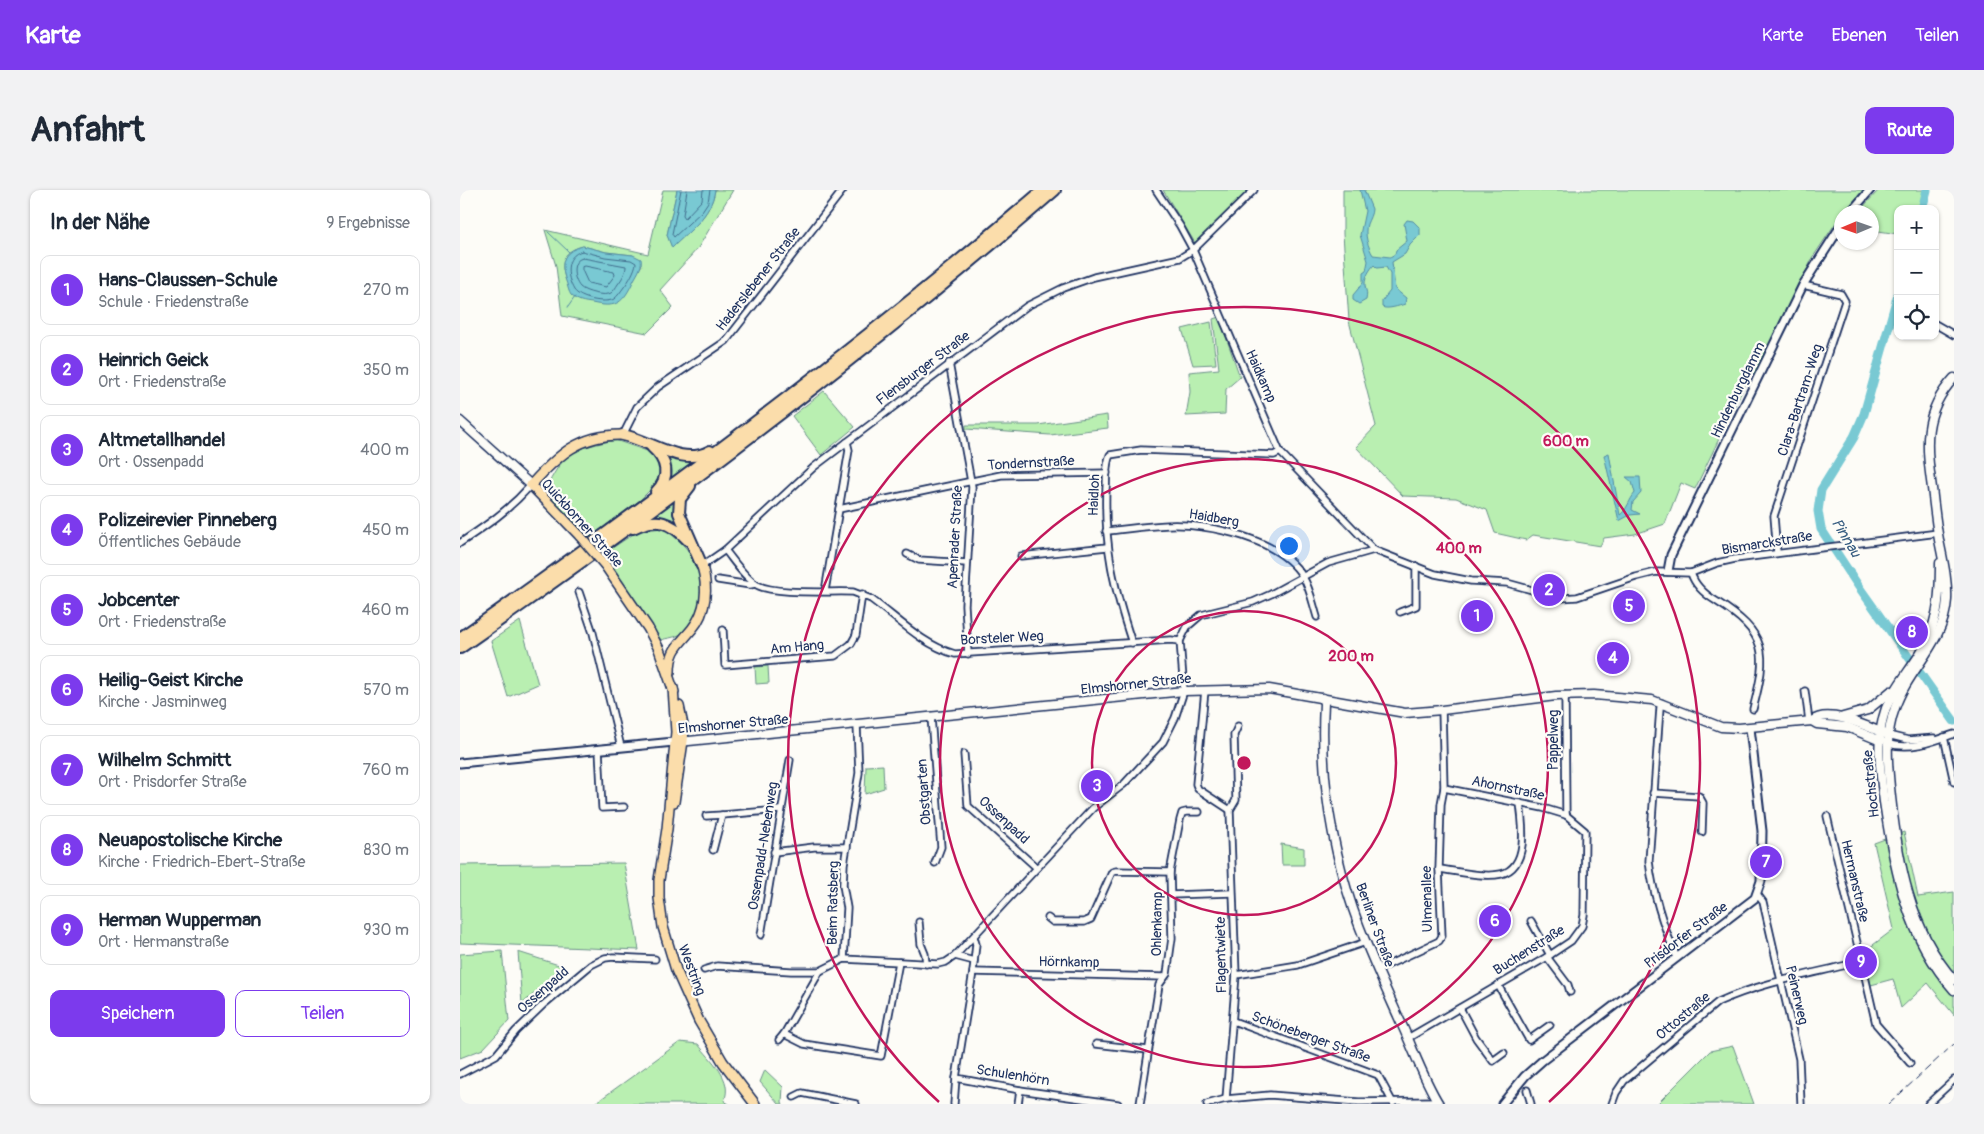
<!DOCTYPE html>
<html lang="de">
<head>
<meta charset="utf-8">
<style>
  :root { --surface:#fff; --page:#f2f2f3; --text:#1f2937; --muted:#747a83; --line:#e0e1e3; --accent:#7c3aed }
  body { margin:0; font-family:Pangolin,sans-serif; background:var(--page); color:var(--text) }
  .controls { position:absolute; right:15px; top:15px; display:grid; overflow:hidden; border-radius:10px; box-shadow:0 1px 4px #0004 }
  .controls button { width:45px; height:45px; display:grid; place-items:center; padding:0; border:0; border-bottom:1px solid var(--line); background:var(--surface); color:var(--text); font:25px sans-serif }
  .compass { position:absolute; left:1374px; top:15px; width:45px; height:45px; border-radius:50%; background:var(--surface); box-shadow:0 1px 4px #0004; rotate:268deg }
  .you { position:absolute; left:828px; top:355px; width:18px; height:18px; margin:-12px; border:4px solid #fff; border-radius:50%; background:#1a73e8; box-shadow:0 0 0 8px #1a73e833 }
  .badge { display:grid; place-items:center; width:32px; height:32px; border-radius:50%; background:var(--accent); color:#fff; font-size:16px; font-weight:700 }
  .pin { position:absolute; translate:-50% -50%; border:2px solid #fff; box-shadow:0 1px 5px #0006 }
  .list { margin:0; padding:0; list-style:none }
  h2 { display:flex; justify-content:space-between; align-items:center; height:65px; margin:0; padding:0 20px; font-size:21px }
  h2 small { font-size:16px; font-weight:400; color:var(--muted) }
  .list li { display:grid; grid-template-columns:32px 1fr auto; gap:15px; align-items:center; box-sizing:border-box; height:70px; margin:0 10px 10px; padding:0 10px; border:1px solid var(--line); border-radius:10px }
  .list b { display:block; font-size:19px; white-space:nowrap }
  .list p { margin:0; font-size:16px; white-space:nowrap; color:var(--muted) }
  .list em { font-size:16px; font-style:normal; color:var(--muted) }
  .actions { display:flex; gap:10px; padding:15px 20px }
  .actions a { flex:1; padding:11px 0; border:1px solid var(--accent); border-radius:10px; text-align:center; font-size:18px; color:var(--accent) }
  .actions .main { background:var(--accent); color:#fff }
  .icon { flex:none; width:28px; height:28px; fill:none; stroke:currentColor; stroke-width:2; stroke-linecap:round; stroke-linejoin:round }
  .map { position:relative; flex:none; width:1494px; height:914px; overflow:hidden; border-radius:10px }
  header { display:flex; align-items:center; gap:30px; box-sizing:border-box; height:70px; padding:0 25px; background:var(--accent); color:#fff }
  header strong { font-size:24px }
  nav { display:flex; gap:28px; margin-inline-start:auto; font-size:18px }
  .intro { display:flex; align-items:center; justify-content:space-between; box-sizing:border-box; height:120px; padding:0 30px }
  h1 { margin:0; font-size:35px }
  .button { padding:12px 22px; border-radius:10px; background:var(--accent); color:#fff; font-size:18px; font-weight:700 }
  main { display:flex; gap:30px; padding:0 30px }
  aside { flex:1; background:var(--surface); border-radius:10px; box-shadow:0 1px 4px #0004 }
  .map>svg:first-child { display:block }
  .green { fill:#b9efb1; stroke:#6a8f88; fill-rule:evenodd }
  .water { fill:#79c9d3; stroke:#538ba4 }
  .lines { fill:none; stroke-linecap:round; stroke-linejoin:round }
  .shore { stroke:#416d8d; stroke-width:1 }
  .stream { stroke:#538ba4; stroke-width:1 }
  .river { stroke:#79c9d3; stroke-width:9 }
  .minor-casing { stroke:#1b2f5e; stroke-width:9 }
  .tertiary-casing { stroke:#1b2f5e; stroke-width:11 }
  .secondary-casing { stroke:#1b2f5e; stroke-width:11 }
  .primary-casing { stroke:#1b2f5e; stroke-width:12 }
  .motorway-casing { stroke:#1b2f5e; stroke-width:14 }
  .minor { stroke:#fdfcf7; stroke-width:5.5 }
  .tertiary { stroke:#fdfcf7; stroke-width:7 }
  .secondary { stroke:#fdfcf7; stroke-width:8 }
  .primary { stroke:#fbddab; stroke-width:9 }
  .motorway { stroke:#fbddab; stroke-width:10 }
  .rail { stroke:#1b2f5e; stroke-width:1; stroke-dasharray:8 4; stroke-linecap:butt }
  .primary-bridge-casing { stroke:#1b2f5e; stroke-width:12; stroke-linecap:butt }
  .primary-bridge { stroke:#fbddab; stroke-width:9 }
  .ring { fill:none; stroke:#c2185b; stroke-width:2.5 }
  .labels { text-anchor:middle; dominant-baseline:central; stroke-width:4.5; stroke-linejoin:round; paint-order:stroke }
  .street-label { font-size:14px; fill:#1b2f5e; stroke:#fdfcf7 }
  .water-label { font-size:15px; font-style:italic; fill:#375d81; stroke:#fdfcf7 }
  .centre { fill:#c2185b; stroke:#fdfcf7; stroke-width:2.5 }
  .ring-label { font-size:15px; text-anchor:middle; font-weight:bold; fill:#c2185b; stroke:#fdfcf7; stroke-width:4.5; stroke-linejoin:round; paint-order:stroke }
</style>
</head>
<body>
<header>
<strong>Karte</strong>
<nav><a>Karte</a><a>Ebenen</a><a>Teilen</a></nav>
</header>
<div class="intro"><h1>Anfahrt</h1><a class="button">Route</a></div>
<main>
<aside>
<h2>In der Nähe<small>9 Ergebnisse</small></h2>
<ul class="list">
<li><span class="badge">1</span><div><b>Hans-Claussen-Schule</b><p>Schule · Friedenstraße</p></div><em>270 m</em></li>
<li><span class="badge">2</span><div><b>Heinrich Geick</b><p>Ort · Friedenstraße</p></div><em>350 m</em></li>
<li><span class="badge">3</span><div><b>Altmetallhandel</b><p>Ort · Ossenpadd</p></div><em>400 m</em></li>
<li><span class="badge">4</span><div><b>Polizeirevier Pinneberg</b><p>Öffentliches Gebäude</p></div><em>450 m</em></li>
<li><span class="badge">5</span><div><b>Jobcenter</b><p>Ort · Friedenstraße</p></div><em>460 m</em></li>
<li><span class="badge">6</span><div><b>Heilig-Geist Kirche</b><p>Kirche · Jasminweg</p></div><em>570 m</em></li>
<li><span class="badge">7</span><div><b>Wilhelm Schmitt</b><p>Ort · Prisdorfer Straße</p></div><em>760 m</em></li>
<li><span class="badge">8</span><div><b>Neuapostolische Kirche</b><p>Kirche · Friedrich-Ebert-Straße</p></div><em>830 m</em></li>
<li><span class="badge">9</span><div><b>Herman Wupperman</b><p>Ort · Hermanstraße</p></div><em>930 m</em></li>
</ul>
<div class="actions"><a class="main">Speichern</a><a>Teilen</a></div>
</aside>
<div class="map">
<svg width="1494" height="914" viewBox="0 0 1494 914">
  <rect width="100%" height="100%" fill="#fdfcf7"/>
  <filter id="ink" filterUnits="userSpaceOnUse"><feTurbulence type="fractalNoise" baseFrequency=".02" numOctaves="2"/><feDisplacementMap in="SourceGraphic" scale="10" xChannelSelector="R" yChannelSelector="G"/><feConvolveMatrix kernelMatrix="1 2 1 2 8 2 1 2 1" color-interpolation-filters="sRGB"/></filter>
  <g filter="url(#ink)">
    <g class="green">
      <path d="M203 0H217L207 45 212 57C230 40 251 26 255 0H273L238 58 200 100 213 117 187 143 102 126 96 76 85 40 188 64ZM123 56 146 62 173 65 182 75 176 84 107 93C99 74 102 61 123 56Z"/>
      <polygon points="703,0 789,0 735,53"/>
      <polygon points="883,0 1403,0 1384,22 1382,22 1381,25 1353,67 1296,185 1291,182 1235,299 1221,293 1205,334 1175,344 1144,348 1140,356 1073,345 1066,350 1035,343 1027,320 996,308 943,306 896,257 916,236 889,131 883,44"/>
      <polygon points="1419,0 1466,0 1460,19 1438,19 1438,44 1412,40 1412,22 1398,22"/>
      <polygon points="759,127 780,187 766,199 765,224 726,226 730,202 729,182 759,179 753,129"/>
      <polygon points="751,132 756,174 733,175 722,139"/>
      <polygon points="364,201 395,237 361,265 332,226"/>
      <polygon points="647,225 648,238 590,245 506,239 506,235 578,235"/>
      <path d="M155 250 190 262 201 278 197 293 180 310 129 348 93 310 88 295C105 259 119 258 155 250Z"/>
      <polygon points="207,263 236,270 206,292 204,268"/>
      <polygon points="216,308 222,340 189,328"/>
      <path d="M202 338C233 357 253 389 236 425 231 433 228 441 219 445 214 448 206 448 201 450L143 364 178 341Z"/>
      <polygon points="60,431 78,494 48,507 31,451"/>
      <polygon points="308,476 309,493 296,494 295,477"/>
      <polygon points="423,575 424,598 405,604 406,576"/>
      <polygon points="1444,642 1458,707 1494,702 1494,825 1468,793 1441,818 1433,789 1411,795 1408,784 1415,771 1409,758 1434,739 1414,653"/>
      <polygon points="821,654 844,658 844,675 822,675"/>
      <polygon points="164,673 179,760 0,753 0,675"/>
      <polygon points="42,761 49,831 23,859 0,868 0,764"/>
      <polygon points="58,762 105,777 62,814"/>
      <path d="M220 852 238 854C250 870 274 889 264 911L269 914H134Z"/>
      <polygon points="1273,856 1294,914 1197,914 1250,861"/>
      <polygon points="305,880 323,897 322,912 323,914 319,914 300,892"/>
    </g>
    <g class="water">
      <path d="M217 0H255C251 26 230 40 212 58L207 45Z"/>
      <path d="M900 0H904L912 19C912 24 909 29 907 34 904 44 908 57 913 65L930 67 935 64 936 60 947 51 944 34 947 30 953 31 960 38V45L950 55 945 64 932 72 935 99 946 108 945 114C939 116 927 120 922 117V111L930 101V84L926 77 917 78 914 75C910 79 905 87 905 94 905 101 908 100 906 110L899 114 893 110V105L903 93V83L906 81 908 71 900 45 905 21Z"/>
      <path d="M123 56 146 62 173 65 181 69C183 78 175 86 172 94 162 115 154 118 132 113 124 112 117 111 111 105 109 102 108 98 107 94 100 75 100 62 123 56Z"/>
      <path d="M1149 263 1160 325C1167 320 1169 310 1175 303L1172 292 1166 287H1180L1181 303 1173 312 1172 320 1180 324 1170 325 1159 331 1144 265Z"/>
    </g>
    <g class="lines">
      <g class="shore">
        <polyline points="221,0 212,44 214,47 242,21 248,12 250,0"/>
        <polyline points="227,0 223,25 225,28 242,10 243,0"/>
        <path d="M122 61 145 67 171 70 176 73C175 80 169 91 164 97 161 101 158 106 154 109 145 114 120 109 114 100 106 86 104 66 122 61Z"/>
        <path d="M123 68 166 76C166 82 162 89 158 94 156 97 154 101 151 103 145 107 125 102 120 97 113 89 110 70 123 68Z"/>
        <polygon points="125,76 154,82 155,85 146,97 128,93 122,80 122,77"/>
      </g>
      <g class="stream">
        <polyline points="88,42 109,62"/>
        <polyline points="108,117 115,107"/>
      </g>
      <g class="river">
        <polyline points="1462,19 1467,0"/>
        <polyline points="1438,104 1404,224 1394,247 1361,300 1358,321 1361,339 1399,397 1494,531"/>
      </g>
      <defs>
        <g id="minor">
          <polyline points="696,0 720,36 733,60 820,262 914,360"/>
          <polyline points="1475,134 1494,145"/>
          <polyline points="489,173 512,297 505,415 508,464"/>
          <polyline points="163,245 177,217 198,197 266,151 383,0"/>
          <polyline points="379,319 541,285 647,283"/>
          <path d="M646 341C667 339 687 336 708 335 749 333 821 349 843 387 850 398 853 414 857 427"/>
          <path d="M0 353C27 335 49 320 71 295"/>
          <path d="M265 360C274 371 284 387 297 395 316 405 369 401 393 402L411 409C438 429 463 455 495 464L711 450 720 451"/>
          <polyline points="1317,363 1314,326 1385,111 1381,104 1343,95"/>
          <polyline points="447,364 459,370 507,373"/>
          <polyline points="561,366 647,357"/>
          <polyline points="242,376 265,360 354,277 567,116 603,98 634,87 720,68 733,60 794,0"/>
          <path d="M1231 383C1235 396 1246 405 1256 411 1308 444 1308 462 1293 519"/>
          <polyline points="258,390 290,395 295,394"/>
          <polyline points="365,401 389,260 387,252"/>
          <polyline points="119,402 133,443 161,557"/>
          <polyline points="940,422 956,416 956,376"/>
          <polyline points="263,440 265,475 375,466 391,454 396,445 402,404"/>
          <path d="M672 453C654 399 644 356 646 299 647 288 645 275 650 265L681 260 814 265 820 262"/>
          <polyline points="745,500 736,594 738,599 770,620"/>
          <polyline points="1345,501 1349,531"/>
          <polyline points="1105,505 1106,625"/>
          <path d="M1202 513 1200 518 1189 671C1193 705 1203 736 1217 768"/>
          <polyline points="471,527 481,657 475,673"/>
          <polyline points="1428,545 1448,550 1474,548"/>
          <polyline points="1484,547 1494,592"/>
          <path d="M1428 554C1452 560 1472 552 1494 544"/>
          <polyline points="139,559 142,618 164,617"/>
          <polyline points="504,564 508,616 577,678"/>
          <polyline points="1193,603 1239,606 1243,613 1242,642"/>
          <polyline points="246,626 262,625"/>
          <polyline points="1367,626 1399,761"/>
          <polyline points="253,660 262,625 320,620"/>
          <polyline points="314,662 354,657 387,657"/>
          <path d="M979 679C996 681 1024 688 1041 684 1069 677 1063 635 1060 613"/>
          <polyline points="1297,704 1303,712 1339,869 1341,914"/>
          <polyline points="710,705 772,703"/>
          <polyline points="588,728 593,732 624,732 631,729 652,682 656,681 710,682"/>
          <polyline points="1071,731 1090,765"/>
          <polyline points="459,732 461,754 465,764 466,774"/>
          <polyline points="301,745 330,570"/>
          <polyline points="514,747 516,754 513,782 496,888 560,900 658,914"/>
          <circle cx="1401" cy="772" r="10"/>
          <polyline points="495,766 514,771"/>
          <polyline points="1087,767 1108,795 1110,802"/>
          <polyline points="384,769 387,718 383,695 384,674 399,583 397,535"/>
          <polyline points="244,780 257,776 331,781 360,781 384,769 478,774 486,772 495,766 633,618 664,594 703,552 715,528 724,501 720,451 727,437 741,425 793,412 811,404 868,373 914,360 975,384 1011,391 1047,393 1101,408 1117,407 1176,387 1196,382 1231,383 1257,373 1275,369 1478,343"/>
          <polyline points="917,780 979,751 982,746 979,679 981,614 984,598 982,520"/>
          <polyline points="513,782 704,787"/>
          <polyline points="1404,782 1416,834 1450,873"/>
          <polyline points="776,785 838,775 906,752"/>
          <polyline points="1038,795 1069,850 1090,835"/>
          <polyline points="1000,818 1016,848 1033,871 1044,863"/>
          <polyline points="773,831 918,885 933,913"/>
          <polyline points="324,844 344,854 421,866 439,772"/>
          <polyline points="948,848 1087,767 1111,751 1122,736 1124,725 1125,641 1106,625 1083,618 984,598"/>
          <polyline points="319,850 324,844 360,781"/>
          <polyline points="636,854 688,860"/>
          <polyline points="0,884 36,865 56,841 83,815 131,775 145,768 153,767 195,769"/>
          <polyline points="1067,900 1071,914"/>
          <polyline points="334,907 342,903 396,914"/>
          <polyline points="766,909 776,785 770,620 776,610 774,545 778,536"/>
          <polyline points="494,914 496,888"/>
          <polyline points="558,914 560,900"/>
          <polyline points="680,914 699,795 707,784 712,748 710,682 720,630 722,623 726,622 739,622"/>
          <polyline points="747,914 766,909 810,905 899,912 977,911"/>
          <path d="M1152 914 1156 903 1164 891 1258 812C1300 793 1346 785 1391 774"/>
          <polyline points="1468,914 1494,890"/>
        </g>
        <g id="tertiary">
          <polyline points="1391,22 1410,0"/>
          <polyline points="1208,381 1211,365 1343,95 1382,34"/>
          <polyline points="0,573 214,552"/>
          <polyline points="1042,914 1065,886 1083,870 1295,708 1301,691 1302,641 1290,538"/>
        </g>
        <g id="secondary">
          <path d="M1494 188C1462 223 1466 255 1472 298 1474 316 1476 333 1479 350 1483 370 1488 390 1487 410 1484 454 1448 479 1435 518 1424 547 1428 577 1431 607 1438 671 1450 741 1494 790"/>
          <polyline points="0,231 71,295"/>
          <path d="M1480 373C1480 410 1478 435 1458 467 1447 484 1434 499 1426 518 1415 549 1420 580 1424 612 1434 679 1447 748 1494 800"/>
          <path d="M862 508 864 513C860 582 871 654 893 719 907 759 925 797 942 835 954 861 964 890 979 914"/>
          <polyline points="1383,527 1408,520 1431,501"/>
          <polyline points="1352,531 1357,534 1387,537 1421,551"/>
          <path d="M219 552 724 501 809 499 945 523 982 520 1096 506 1134 505 1192 510 1261 537 1279 538 1352 531C1369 517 1410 538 1428 545"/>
        </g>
        <g id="primary">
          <path d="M120 346 71 295C98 265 120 244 163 245"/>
          <polyline points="145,375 188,438 199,459 214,502"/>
          <path d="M210 482C210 459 219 455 232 439 247 421 248 397 242 376"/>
          <polyline points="213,498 216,542 207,639 199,690 199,708 203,737 216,780 239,831 263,872 295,914"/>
          <polyline points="214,612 223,551 224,540 219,516"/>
        </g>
        <g id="motorway">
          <path d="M163 245C192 251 222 277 250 261"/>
          <path d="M192 257C207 270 211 287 196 302"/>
          <polyline points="230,296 220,309 219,323 242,376"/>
          <path d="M173 338C197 326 211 332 228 350"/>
          <path d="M0 448C200 307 397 160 583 0"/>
          <path d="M0 458C205 315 406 164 595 0"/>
        </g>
      </defs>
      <use href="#minor" class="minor-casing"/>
      <use href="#tertiary" class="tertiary-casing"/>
      <use href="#secondary" class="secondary-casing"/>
      <use href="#primary" class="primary-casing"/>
      <use href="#motorway" class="motorway-casing"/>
      <use href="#minor" class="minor"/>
      <use href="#tertiary" class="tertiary"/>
      <use href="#secondary" class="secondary"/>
      <use href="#primary" class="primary"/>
      <use href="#motorway" class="motorway"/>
      <polyline class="rail" points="1429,914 1494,854"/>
      <defs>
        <polyline id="primary-bridge" points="120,346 145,375"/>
      </defs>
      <use href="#primary-bridge" class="primary-bridge-casing"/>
      <use href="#primary-bridge" class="primary-bridge"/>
    </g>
  </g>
  <g class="ring">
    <circle cx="784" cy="573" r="152"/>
    <circle cx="784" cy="573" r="304"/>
    <path d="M479 912A456 456 0 1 1 1089 912"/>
  </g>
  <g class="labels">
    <g class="street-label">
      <text transform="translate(298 89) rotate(-52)">Haderslebener Straße</text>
      <text transform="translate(463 178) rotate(-37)">Flensburger Straße</text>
      <text transform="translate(801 186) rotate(66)">Haidkamp</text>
      <text transform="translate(1278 200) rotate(-64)">Hindenburgdamm</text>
      <text transform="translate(1340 210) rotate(-72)">Clara-Bartram-Weg</text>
      <text transform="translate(571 273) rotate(-3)">Tondernstraße</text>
      <text transform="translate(634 305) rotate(-88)">Haidloh</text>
      <text transform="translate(754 328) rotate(10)">Haidberg</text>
      <text transform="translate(122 333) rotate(48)">Quickborner Straße</text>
      <text transform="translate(495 347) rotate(-87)">Apenrader Straße</text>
      <text transform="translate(1307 353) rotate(-9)">Bismarckstraße</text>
      <text transform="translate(542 448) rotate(-3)">Borsteler Weg</text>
      <text transform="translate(337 457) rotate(-5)">Am Hang</text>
      <text transform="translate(676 494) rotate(-6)">Elmshorner Straße</text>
      <text transform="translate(273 534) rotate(-5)">Elmshorner Straße</text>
      <text transform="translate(1093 550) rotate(-90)">Pappelweg</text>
      <text transform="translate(1411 594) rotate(-96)">Hochstraße</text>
      <text transform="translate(1048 598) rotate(12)">Ahornstraße</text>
      <text transform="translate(464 602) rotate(-94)">Obstgarten</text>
      <text transform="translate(544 630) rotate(43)">Ossenpadd</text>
      <text transform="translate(303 656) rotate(-81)">Ossenpadd-Nebenweg</text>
      <text transform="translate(1395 691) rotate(77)">Hermanstraße</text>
      <text transform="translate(967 709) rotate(-91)">Ulmenallee</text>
      <text transform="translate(373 713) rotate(-89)">Beim Ratsberg</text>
      <text transform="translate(697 734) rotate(-89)">Ohlenkamp</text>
      <text transform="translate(915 735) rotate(70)">Berliner Straße</text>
      <text transform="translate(1226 745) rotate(-37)">Prisdorfer Straße</text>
      <text transform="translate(1069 760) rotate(-32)">Buchenstraße</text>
      <text transform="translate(761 765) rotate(-91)">Flagentwiete</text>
      <text transform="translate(609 772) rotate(1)">Hörnkamp</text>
      <text transform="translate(232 780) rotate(69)">Westring</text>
      <text transform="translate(83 800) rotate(-41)">Ossenpadd</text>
      <text transform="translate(1337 805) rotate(77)">Peinerweg</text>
      <text transform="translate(1223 826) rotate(-40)">Ottostraße</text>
      <text transform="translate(851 847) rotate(20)">Schöneberger Straße</text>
      <text transform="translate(553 885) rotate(9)">Schulenhörn</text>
    </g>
    <g class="water-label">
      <text transform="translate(1386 348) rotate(59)">Pinnau</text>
    </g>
  </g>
  <circle cx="784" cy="573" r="8" class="centre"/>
  <g class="ring-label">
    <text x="1106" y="256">600 m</text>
    <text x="999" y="363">400 m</text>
    <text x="891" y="471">200 m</text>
  </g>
</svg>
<div class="controls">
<button>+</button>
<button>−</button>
<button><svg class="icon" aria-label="locate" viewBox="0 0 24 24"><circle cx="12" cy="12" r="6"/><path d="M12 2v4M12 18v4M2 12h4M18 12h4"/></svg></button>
</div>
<svg class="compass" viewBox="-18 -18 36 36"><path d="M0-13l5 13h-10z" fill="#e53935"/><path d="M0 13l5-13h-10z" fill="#747a83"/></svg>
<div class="you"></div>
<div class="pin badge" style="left:1017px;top:426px">1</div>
<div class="pin badge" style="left:1089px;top:400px">2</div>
<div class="pin badge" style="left:637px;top:596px">3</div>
<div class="pin badge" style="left:1153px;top:468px">4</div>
<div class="pin badge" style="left:1169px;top:416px">5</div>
<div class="pin badge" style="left:1035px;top:731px">6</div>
<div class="pin badge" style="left:1306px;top:672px">7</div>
<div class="pin badge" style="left:1452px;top:442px">8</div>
<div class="pin badge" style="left:1401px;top:772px">9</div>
</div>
</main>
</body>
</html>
